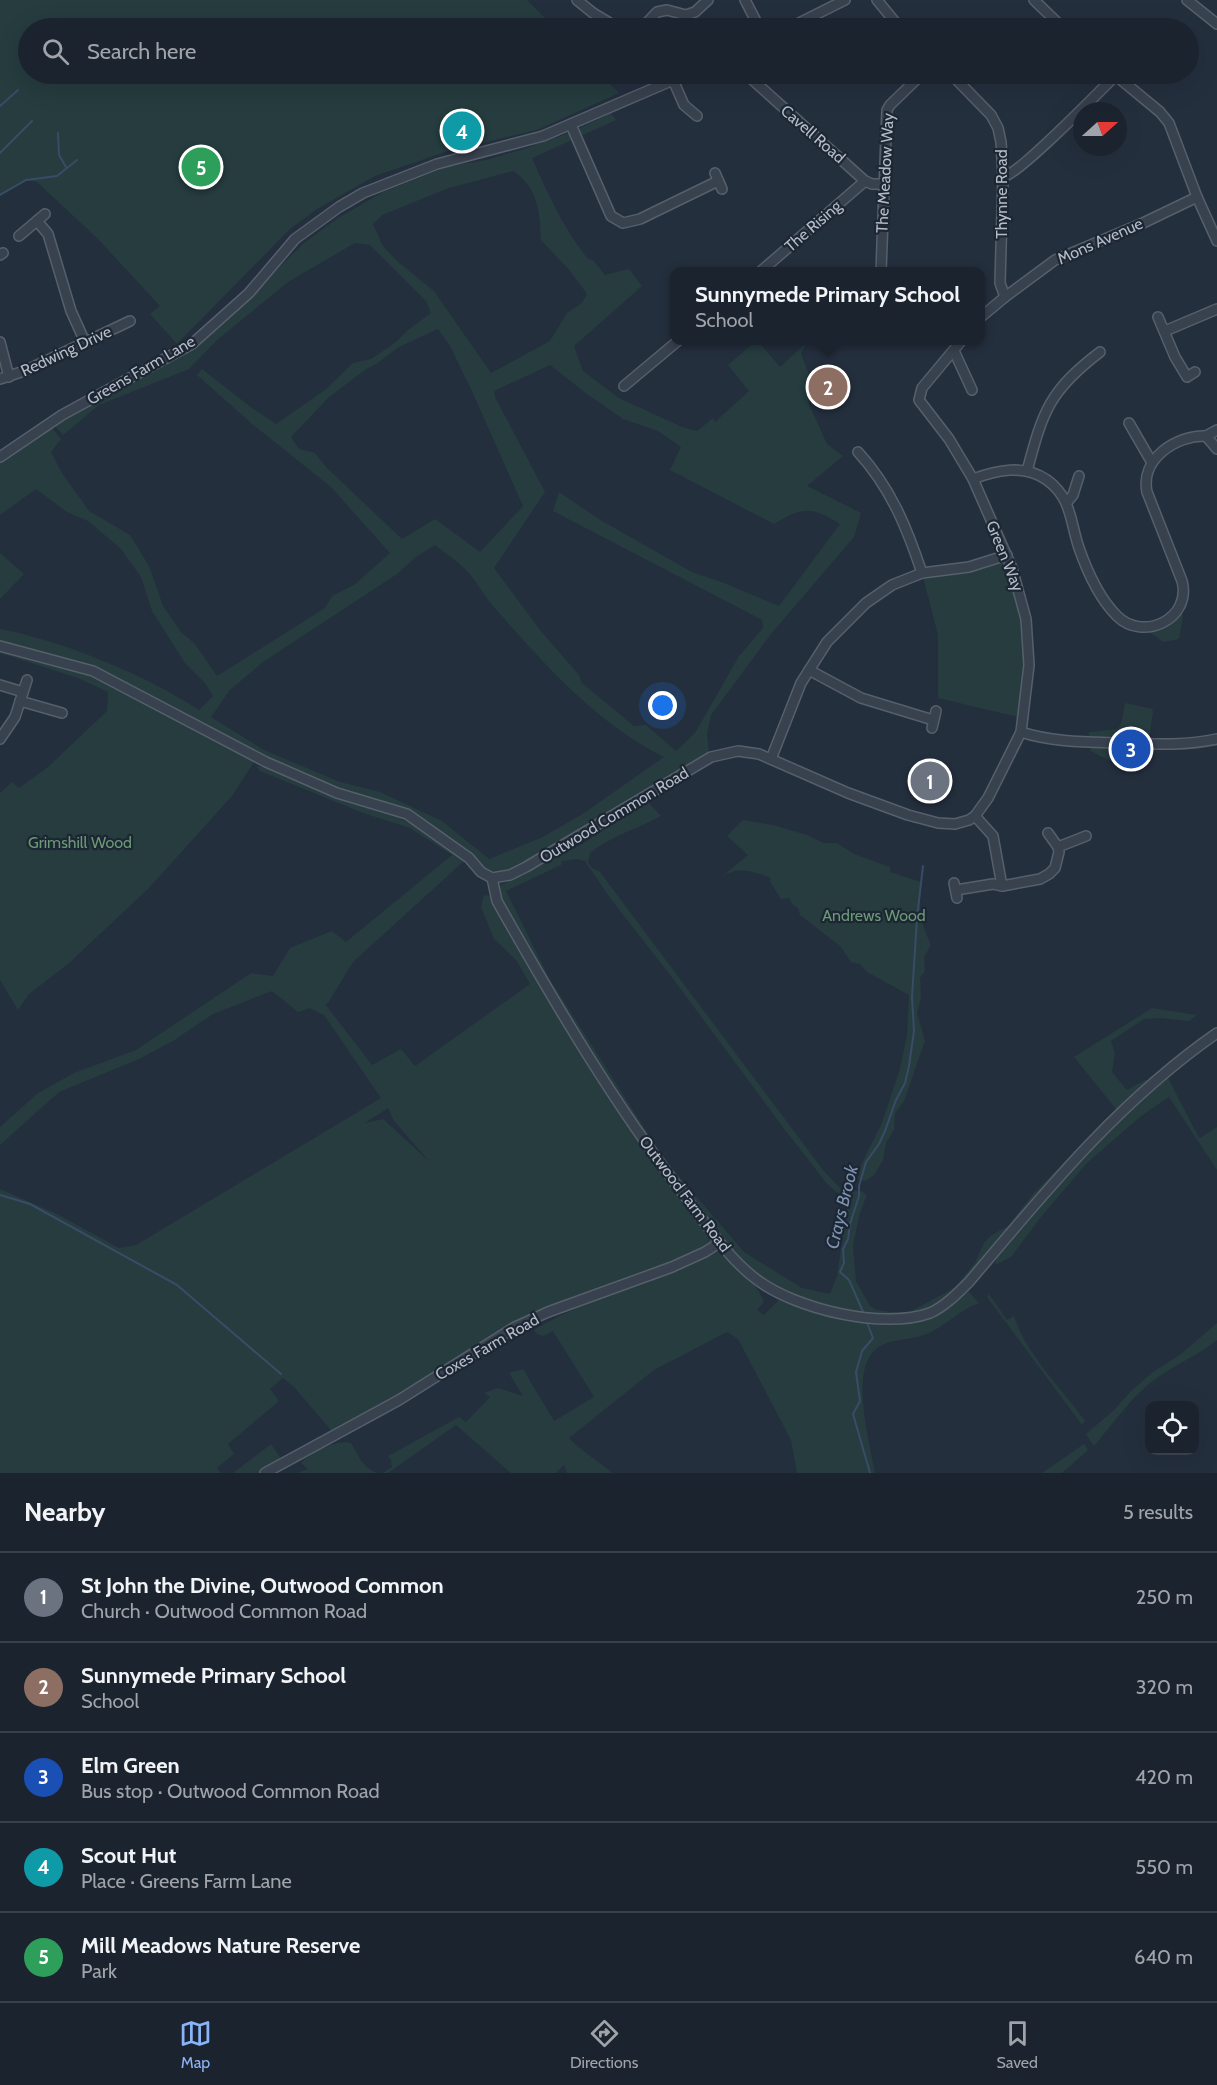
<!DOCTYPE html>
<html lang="en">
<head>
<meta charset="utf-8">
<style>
  :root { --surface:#1b232e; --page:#242b36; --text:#f1f3f6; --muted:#a0a4aa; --line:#39404a; --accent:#8ab4f8 }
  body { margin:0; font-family:Cabin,sans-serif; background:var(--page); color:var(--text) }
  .controls { position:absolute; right:18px; bottom:18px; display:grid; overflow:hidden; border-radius:12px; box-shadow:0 6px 24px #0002 }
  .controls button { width:54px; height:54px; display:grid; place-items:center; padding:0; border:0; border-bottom:2px solid var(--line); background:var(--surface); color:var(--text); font:30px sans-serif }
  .compass { position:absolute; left:1073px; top:102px; width:54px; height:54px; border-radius:50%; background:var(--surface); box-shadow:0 6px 24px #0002; rotate:69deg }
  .you { position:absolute; left:663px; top:706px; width:21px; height:21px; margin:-15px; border:4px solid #fff; border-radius:50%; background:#1a73e8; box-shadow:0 0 0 9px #1a73e833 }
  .badge { display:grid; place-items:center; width:39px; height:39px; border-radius:50%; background:var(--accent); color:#fff; font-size:20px; font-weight:700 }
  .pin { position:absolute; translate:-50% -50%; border:3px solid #fff; box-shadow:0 2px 6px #0006 }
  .popup { position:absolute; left:670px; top:267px; width:315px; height:78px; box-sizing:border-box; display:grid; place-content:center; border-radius:12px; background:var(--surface); filter:drop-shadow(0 2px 4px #0005); font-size:20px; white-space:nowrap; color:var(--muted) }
  .popup b { font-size:22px; color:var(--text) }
  .popup::after { content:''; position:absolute; left:50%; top:100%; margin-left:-12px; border:12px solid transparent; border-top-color:var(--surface) }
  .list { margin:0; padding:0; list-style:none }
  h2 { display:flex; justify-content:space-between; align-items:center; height:78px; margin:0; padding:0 24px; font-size:26px }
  h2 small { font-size:20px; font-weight:400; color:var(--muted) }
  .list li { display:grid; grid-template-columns:39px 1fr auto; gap:18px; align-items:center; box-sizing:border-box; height:90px; padding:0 24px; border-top:2px solid var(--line) }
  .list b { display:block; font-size:22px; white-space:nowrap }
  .list p { margin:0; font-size:20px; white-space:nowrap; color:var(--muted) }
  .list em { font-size:20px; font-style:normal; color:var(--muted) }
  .icon { flex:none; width:33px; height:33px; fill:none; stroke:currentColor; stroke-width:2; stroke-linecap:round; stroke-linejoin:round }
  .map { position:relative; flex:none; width:1217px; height:1473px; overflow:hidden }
  .search { position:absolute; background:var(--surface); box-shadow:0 6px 24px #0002; left:18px; right:18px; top:18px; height:66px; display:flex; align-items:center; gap:15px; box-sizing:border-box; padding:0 21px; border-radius:33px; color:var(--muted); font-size:22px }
  .sheet { height:528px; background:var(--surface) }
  nav { display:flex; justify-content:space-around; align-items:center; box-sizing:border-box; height:84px; border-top:2px solid var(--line); background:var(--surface); font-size:16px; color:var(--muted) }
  nav a { display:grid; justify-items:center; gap:3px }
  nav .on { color:var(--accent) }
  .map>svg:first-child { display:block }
  .green { fill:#263c3f; fill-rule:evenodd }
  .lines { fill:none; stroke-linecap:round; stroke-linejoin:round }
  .stream { stroke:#394c67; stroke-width:2 }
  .minor-casing { stroke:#565f6c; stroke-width:12 }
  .minor { stroke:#38414e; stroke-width:9 }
  .labels { text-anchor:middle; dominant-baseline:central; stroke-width:4.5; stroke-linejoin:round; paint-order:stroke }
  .street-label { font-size:16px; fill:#b4bcc9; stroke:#1d2633 }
  .park-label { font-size:16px; fill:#6b9a76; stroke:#1d2633 }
  .water-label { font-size:18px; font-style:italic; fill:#7c92b1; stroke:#1d2633 }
</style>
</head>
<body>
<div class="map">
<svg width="1217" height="1473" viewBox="0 0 1217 1473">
  <rect width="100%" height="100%" fill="#242f3e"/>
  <g class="green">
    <polygon points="0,0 527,0 555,28 28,28 28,74 600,74 619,93 537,130 448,151 375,176 317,209 290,229 177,344 150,314 160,306 98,239 37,182 26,180 0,195"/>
    <path d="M611 113 616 120 532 158C548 194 563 228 588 259L593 260 605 275 629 269 642 286 574 346 583 371 619 398 682 427 697 431 713 418 715 422 749 391 728 365 756 341H758L780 367 807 342 801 354 818 397 808 402 827 444 843 456 807 486 861 513 854 537 771 634 711 715 707 734 709 754C678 773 648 791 618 810 585 830 523 876 485 871L437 829 425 821 409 813 335 789 183 722 254 762 232 796 148 889 68 964 29 994 18 1010 0 980V793L12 782 19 788 48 767 107 711 108 692 78 678 0 653V646L94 670 65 658 0 642V629C61 640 148 676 199 710L213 696 205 683 185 663 152 611 141 577 121 549 88 521 67 512 36 489 0 515V461L51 427 61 439 51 452 62 473 89 511 130 535 149 566 163 606 181 632 195 644 217 676 222 673 325 608 332 596 354 585 390 553 331 487 252 424 197 375 202 369 252 408 276 424 325 390 353 363 371 359 396 342 408 330 431 313 426 301 370 245 355 243 288 282 216 341 189 369 99 405 63 435 54 425 86 405 185 354 207 338 304 243 338 218 383 192 446 167 486 160 527 148 574 131ZM513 171C538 187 540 213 541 240L570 271 587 294 582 303 567 313 550 341 491 373 434 291 397 261 383 246 373 224 382 215 449 188ZM438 329 450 346 471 389 523 506 480 552 435 519 402 539 326 467 315 453 299 449 291 437 328 398 366 369 376 364 399 347ZM550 365 587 394 623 419 658 431 681 447 670 470 774 524C803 507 810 506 840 524L779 606 724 583 692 572 602 521 559 492 553 511 762 620 763 628 739 656 695 733 676 751 646 725 634 726 582 683 579 675 540 630 494 568 545 492 495 397 494 391ZM435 545C445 553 457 561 467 571 477 582 484 596 494 607 545 665 595 722 664 757L584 813 543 837 489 859 442 821 380 792 340 782 264 750 211 717 230 690 263 662 397 574 416 557Z"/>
    <polygon points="0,553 24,574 0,599"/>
    <polygon points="1007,555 1029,645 1022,718 938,698 938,635 922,573"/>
    <polygon points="1180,608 1183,616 1179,639 1163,642 1143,627 1152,626"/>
    <path d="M1125 703 1152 709 1153 712 1148 744H1144L1143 756 1136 769C1119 766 1106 759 1091 751L1088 742 1089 732 1118 729 1122 721Z"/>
    <path d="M256 766 263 767 351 803 397 817 414 825 455 851 464 861 353 962 328 1003 325 1004 372 1065 401 1049 415 1066 530 984 516 960 494 939 481 907 484 895 496 897 500 902 497 887 582 844 648 802 661 816C637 829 611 836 590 853L588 862 592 868 600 872 823 1170 846 1194H850L853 1191H861L867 1195 860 1213 853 1245 856 1281 870 1306 877 1310 906 1314 954 1288 975 1263 984 1243 992 1235 1008 1226 1033 1194 1116 1109 1074 1057 1152 1008 1197 1015 1189 1021 1160 1018 1144 1019 1111 1041 1115 1053 1112 1072 1127 1090 1145 1080H1156L1165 1072 1198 1136 1200 1138 1217 1127V1170L1169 1097 1141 1116 1087 1163 1041 1217 1011 1257 995 1265 999 1246 954 1297 969 1292 979 1303C959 1310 942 1329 924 1335 909 1340 888 1339 876 1349 849 1371 870 1443 875 1473H797L791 1440 738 1339 727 1332 654 1370 569 1438C582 1452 598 1460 612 1473H567L564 1465 556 1473H511L456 1425 388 1473H383L392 1467 391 1460 388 1456 459 1417 466 1422 490 1397 484 1393 498 1388 523 1396 509 1373 523 1369 554 1421 594 1397 553 1331 543 1336 537 1334 534 1330C569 1308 607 1297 645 1283 669 1274 692 1261 716 1251 737 1266 754 1278 764 1302L757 1310 764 1315 784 1295 762 1282 719 1243 705 1252 548 1312 335 1435 295 1388 283 1378 270 1389 279 1401 228 1444 234 1454 217 1468 221 1473H0V1189L59 1215 119 1248 136 1245 381 1098 324 1015 310 1008 298 1012 272 991 213 1014 173 1041 139 1059 59 1092 0 1145V1127L38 1093 74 1073 136 1050 251 973 273 976 290 948 332 931 346 942 452 855 410 828 363 813 260 771ZM577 859 585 861 610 898 674 980 785 1130 828 1185 848 1201 837 1276 830 1294 802 1288 744 1252 664 1159 549 978 506 891 561 865 562 861ZM388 1108 394 1121 430 1162 383 1119 365 1123Z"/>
    <path d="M743 820 773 825 807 835 824 843H837L854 854 890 867V872L921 882C918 909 920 921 931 945L924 957 925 971 920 978 921 997 917 1013 925 1041 904 1101 895 1113 894 1130 886 1143 883 1160 874 1175 866 1181 858 1180 861 1165 881 1125 899 1072 907 1036 909 995 867 972 860 964 851 962 841 947 800 915 798 908 793 905 789 898 781 899 770 882 771 878C752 871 736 865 719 879L748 855 727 836Z"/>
    <path d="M989 1294 1007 1320 1014 1316C1027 1356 1061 1387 1085 1421L1082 1425 987 1297Z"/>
    <path d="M1217 1323V1340C1197 1356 1174 1365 1154 1380 1131 1397 1113 1424 1094 1446L1086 1434 1114 1410 1132 1390 1153 1372 1181 1354Z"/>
    <path d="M346 1442 351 1443C359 1456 362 1467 377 1473H297L308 1469 301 1463C311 1453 332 1442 346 1442Z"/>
    <polygon points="271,1444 284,1463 265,1473 233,1473"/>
    <polygon points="1084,1444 1088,1450 1062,1473 1042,1473"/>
  </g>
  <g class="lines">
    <g class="stream">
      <polyline points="0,106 18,90"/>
      <polyline points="58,133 59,155 66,167"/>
      <polyline points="0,153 32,121"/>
      <polyline points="0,195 26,180 57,176 77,160"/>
      <polyline points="0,1195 30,1204 177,1285 281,1374"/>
      <polyline points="864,1314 849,1280 840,1272 844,1263 843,1249 848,1239 850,1224 859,1196 859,1186 866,1162 879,1144 885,1131 896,1100 905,1083 909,1066 914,1031 912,997 917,918 923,866"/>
      <polyline points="866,1320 873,1338 862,1351 856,1372 860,1401 853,1414 870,1473"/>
    </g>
    <defs>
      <g id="minor">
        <polyline points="577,0 593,13 618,28"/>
        <polyline points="745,0 759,27"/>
        <polyline points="877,0 900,28"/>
        <polyline points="1034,0 1063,28"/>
        <polyline points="1187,0 1217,24"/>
        <polyline points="642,28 657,12 667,10 686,15 695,12 708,0"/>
        <polyline points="789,28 845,0"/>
        <polyline points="654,74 659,86"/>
        <polyline points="746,74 865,181 872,184 884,184"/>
        <polyline points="951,74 991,115 998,128 1001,142 1003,177 1000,283 1005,297"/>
        <polyline points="1114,74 1160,112 1169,123 1197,197 1217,241"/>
        <polyline points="673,80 684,105 697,116"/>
        <polyline points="571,125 611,216 623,223 640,219 718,181"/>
        <polyline points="715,173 722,189"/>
        <path d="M1003 177C1018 175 1100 91 1116 75"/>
        <polyline points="37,221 48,234 71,311 85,342"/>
        <polyline points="19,236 45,214"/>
        <polyline points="0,255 3,253"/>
        <polyline points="760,272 865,181"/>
        <polyline points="881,272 887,110 890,105 922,74"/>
        <polyline points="981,317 1005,297 1055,260 1143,223 1197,197"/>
        <polyline points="1158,317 1175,357 1187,377 1195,372"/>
        <polyline points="1165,331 1217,309"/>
        <polyline points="0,342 9,377"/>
        <polyline points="954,351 972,390"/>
        <polyline points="0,379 27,370 130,321"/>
        <polyline points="624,386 679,340"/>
        <polyline points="1129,423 1151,461"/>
        <polyline points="1206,436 1217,430"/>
        <path d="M858 452C891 488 907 528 922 573"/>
        <polyline points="0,457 62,415 192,344 249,293 295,239 339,207 363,193 437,164 543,136 687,74"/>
        <path d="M1027 471C1043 411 1049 391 1100 352"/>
        <path d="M973 479C997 470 1024 464 1047 480 1072 498 1070 522 1079 548 1087 571 1100 599 1117 616 1143 642 1192 619 1182 581L1147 492C1140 459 1176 435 1206 436L1217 449"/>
        <polyline points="1067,502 1073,495 1079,476"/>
        <polyline points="0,646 93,671 266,762 337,793 407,814 469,858 481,872 492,878 510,875 526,867 711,757 738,751 759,754 848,793 908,815 938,823 955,824 969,820 975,816 988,798 1021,732 1029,665 1026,619 1012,568 973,479 949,439 919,400 922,388 962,340"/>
        <polyline points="809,670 861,698 933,720"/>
        <polyline points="0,685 23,692"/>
        <polyline points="20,701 62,713"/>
        <polyline points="932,728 936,711"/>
        <path d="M1021 732C1051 742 1087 742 1119 743 1151 744 1185 746 1217 739"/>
        <polyline points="0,739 15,717 27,680"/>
        <polyline points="771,759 801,683 827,642 866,603 892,585 922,573 969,567 1007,555"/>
        <polyline points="975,816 993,836 1002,886"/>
        <polyline points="1058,847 1086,836"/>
        <path d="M492 878 497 901C554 1002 614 1104 685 1196 707 1225 727 1257 756 1279 795 1309 883 1330 930 1313 944 1307 958 1293 969 1282 1045 1192 1119 1101 1217 1033"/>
        <polyline points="954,883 957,898"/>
        <polyline points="956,890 993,884 1002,886 1040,879 1049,874 1055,868 1059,852 1058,847 1048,833"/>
        <polyline points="265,1473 399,1400 515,1327 548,1312 672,1267 705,1252 719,1243"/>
      </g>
    </defs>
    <use href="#minor" class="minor-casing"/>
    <use href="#minor" class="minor"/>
  </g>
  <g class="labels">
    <g class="street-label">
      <text transform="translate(813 134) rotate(41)">Cavell Road</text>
      <text transform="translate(885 173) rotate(-87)">The Meadow Way</text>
      <text transform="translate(1001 194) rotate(-90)">Thynne Road</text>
      <text transform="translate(813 226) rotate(-41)">The Rising</text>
      <text transform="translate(1100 241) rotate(-24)">Mons Avenue</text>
      <text transform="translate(66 351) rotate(-25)">Redwing Drive</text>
      <text transform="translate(141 370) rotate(-30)">Greens Farm Lane</text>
      <text transform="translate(1005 556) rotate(68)">Green Way</text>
      <text transform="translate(614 815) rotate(-31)">Outwood Common Road</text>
      <text transform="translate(685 1194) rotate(53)">Outwood Farm Road</text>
      <text transform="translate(487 1347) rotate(-30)">Coxes Farm Road</text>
    </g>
    <g class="park-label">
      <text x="80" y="842">Grimshill Wood</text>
      <text x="874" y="915">Andrews Wood</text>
    </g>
    <g class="water-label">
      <text transform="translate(842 1207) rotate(-76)">Crays Brook</text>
    </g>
  </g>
</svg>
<div class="controls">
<button><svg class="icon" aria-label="locate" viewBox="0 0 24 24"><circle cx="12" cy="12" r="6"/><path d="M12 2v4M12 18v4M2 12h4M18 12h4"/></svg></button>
</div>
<svg class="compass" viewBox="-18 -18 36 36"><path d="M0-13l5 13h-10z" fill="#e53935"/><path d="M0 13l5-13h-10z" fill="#a0a4aa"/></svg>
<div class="you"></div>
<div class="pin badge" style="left:930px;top:781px;background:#6b7280">1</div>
<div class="pin badge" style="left:828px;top:387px;background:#8d6e63">2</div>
<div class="popup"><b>Sunnymede Primary School</b>School</div>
<div class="pin badge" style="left:1131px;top:749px;background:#1a4fb4">3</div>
<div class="pin badge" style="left:462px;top:131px;background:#0f9aa8">4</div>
<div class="pin badge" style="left:201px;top:167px;background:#2e9e5b">5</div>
<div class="search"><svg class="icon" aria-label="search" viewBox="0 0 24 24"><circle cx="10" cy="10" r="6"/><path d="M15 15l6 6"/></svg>Search here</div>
</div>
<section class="sheet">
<h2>Nearby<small>5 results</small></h2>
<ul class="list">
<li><span class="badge" style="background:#6b7280">1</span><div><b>St John the Divine, Outwood Common</b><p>Church · Outwood Common Road</p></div><em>250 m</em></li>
<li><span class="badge" style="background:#8d6e63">2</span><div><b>Sunnymede Primary School</b><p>School</p></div><em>320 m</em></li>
<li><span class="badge" style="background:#1a4fb4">3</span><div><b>Elm Green</b><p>Bus stop · Outwood Common Road</p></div><em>420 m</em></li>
<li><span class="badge" style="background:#0f9aa8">4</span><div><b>Scout Hut</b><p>Place · Greens Farm Lane</p></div><em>550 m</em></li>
<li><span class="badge" style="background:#2e9e5b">5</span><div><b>Mill Meadows Nature Reserve</b><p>Park</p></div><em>640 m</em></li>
</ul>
</section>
<nav>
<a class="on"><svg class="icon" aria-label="map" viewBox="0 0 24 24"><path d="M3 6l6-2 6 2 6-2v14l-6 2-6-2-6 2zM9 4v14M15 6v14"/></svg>Map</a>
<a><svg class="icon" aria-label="directions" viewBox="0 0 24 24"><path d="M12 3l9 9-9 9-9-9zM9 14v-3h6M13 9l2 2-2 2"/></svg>Directions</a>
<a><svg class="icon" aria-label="saved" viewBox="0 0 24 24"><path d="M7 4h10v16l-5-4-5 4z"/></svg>Saved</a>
</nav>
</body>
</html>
